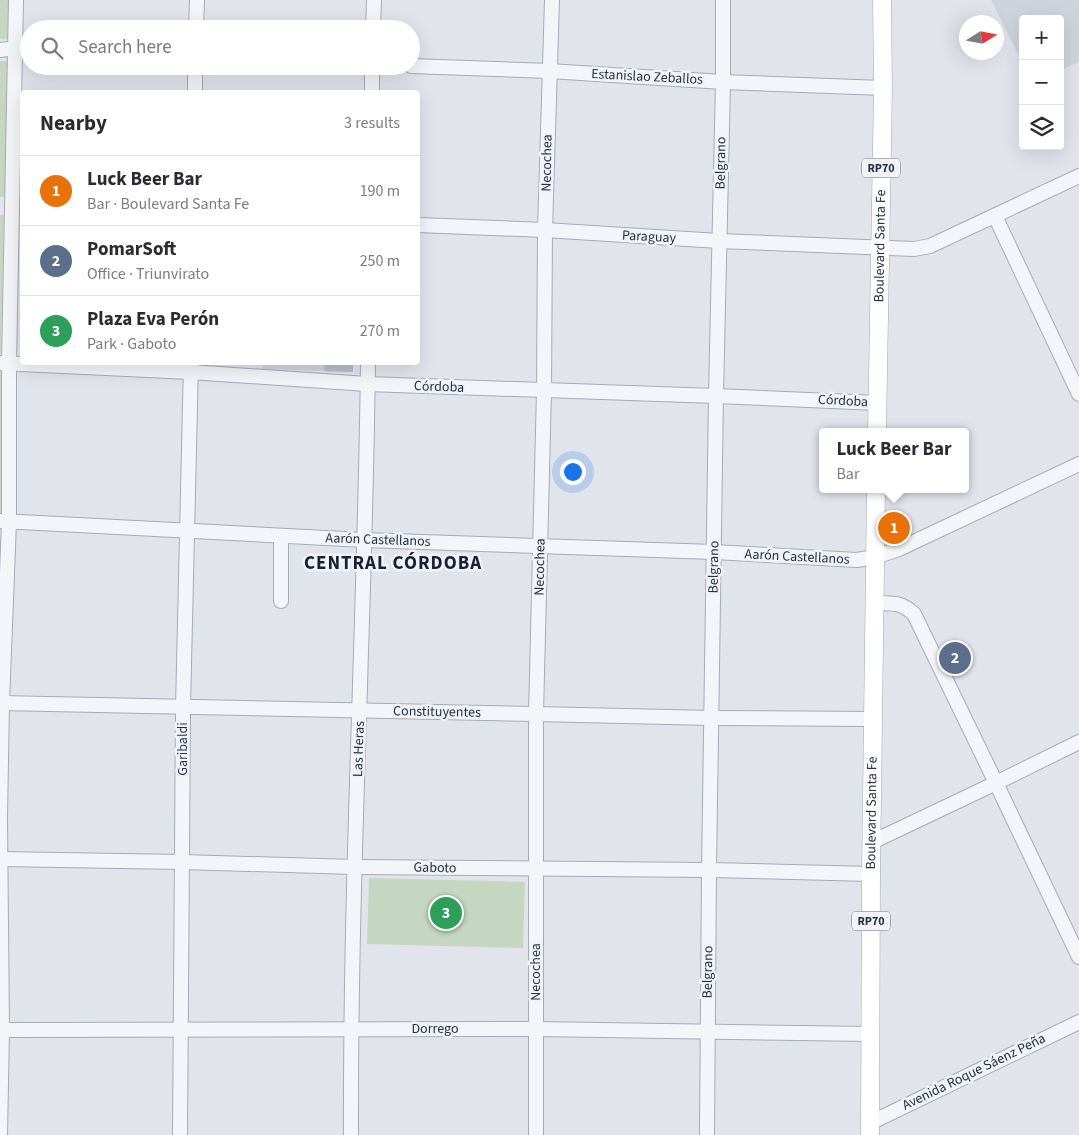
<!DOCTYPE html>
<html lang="en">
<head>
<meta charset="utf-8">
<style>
  :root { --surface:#fff; --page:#f2f2f3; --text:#2b2b33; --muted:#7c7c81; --line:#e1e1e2; --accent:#111827 }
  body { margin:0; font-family:"Source Sans 3",sans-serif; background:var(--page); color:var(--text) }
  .controls { position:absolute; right:15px; top:15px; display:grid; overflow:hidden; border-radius:5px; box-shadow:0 5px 20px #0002 }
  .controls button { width:45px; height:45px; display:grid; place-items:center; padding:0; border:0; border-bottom:1px solid var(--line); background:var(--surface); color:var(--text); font:25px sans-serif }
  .compass { position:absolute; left:959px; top:15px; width:45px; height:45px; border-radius:50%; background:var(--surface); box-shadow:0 5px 20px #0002; rotate:79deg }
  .you { position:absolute; left:572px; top:471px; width:18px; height:18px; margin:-12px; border:4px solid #fff; border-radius:50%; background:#1a73e8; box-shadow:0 0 0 8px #1a73e833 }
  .badge { display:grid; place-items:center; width:32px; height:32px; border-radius:50%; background:var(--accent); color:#fff; font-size:16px; font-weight:700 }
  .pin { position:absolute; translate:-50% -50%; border:2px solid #fff; box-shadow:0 1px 5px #0006 }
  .popup { position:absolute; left:819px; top:428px; width:150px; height:65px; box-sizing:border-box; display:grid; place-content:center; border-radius:5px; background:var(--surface); filter:drop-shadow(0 1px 4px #0005); font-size:16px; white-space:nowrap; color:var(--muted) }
  .popup b { font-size:19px; color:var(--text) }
  .popup::after { content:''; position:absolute; left:50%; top:100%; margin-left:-10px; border:10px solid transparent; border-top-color:var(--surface) }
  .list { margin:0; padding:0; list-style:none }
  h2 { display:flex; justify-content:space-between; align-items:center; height:65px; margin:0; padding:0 20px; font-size:21px }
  h2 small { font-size:16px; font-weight:400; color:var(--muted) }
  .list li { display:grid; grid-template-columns:32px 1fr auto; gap:15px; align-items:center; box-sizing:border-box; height:70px; padding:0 20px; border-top:1px solid var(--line) }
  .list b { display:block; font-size:19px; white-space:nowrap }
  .list p { margin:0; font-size:16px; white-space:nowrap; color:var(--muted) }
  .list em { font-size:16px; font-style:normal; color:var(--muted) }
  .icon { flex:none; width:28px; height:28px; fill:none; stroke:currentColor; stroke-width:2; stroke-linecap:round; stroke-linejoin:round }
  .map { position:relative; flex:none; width:1079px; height:1135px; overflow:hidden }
  .search { position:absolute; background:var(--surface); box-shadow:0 5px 20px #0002; left:20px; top:20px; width:400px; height:55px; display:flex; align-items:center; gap:12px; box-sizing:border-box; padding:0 18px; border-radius:28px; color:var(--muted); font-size:19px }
  .panel { position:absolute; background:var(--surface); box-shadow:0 5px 20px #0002; left:20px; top:90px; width:400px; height:275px; border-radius:5px }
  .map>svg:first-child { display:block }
  .built { fill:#ced3dd }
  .green { fill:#c5d6c1 }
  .building { fill:#b7bdc9 }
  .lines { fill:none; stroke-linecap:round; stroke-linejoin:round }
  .minor-casing { stroke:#a5abb6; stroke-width:16 }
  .major-casing { stroke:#9fa8b8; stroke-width:19 }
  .minor { stroke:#f4f5f9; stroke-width:14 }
  .major { stroke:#fff; stroke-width:18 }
  .labels { text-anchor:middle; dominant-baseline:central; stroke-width:5; stroke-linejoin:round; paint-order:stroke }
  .shield { fill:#f1f3f8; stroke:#646b7a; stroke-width:1 }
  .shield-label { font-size:12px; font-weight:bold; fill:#273144 }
  .street-label { font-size:14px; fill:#273144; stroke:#f1f3f8 }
  .district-label { font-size:19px; font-weight:bold; letter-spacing:1px; fill:#192235; stroke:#f1f3f8 }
</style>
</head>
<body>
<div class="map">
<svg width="1079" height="1135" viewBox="0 0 1079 1135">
  <rect width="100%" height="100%" fill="#e1e4eb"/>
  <g class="built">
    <polygon points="991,0 1079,0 1079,62 1060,71 1060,19 1023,19 1023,64"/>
    <polygon points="262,363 353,363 353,372 262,369"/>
  </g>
  <g class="green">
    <polygon points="0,0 9,0 8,39 0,39"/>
    <polygon points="0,61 9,61 7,197 0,197"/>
    <polygon points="0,215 4,215 1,354 0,354"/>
    <polygon points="0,371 2,371 3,514 0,514"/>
    <polygon points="369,878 525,882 523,948 367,944"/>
  </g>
  <polygon class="building" points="301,362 353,362 353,372 324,371 325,365 301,364"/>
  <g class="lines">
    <defs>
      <g id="minor">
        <polyline points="196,29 197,0"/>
        <polyline points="373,29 374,0"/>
        <polyline points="0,50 16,48 29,48"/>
        <polyline points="411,66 549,71 723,82 883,88"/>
        <polyline points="195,92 195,66"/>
        <polyline points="372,92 372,66"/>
        <polyline points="995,216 1079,394"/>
        <polyline points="418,225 545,230 719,241 914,249 930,246 1079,176"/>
        <polyline points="0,363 190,372 367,384 716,396 878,403"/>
        <polyline points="1,521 364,540 714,552 857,560 875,557 899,549 1079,464"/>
        <polyline points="281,601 281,536"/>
        <path d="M875 603C893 604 900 601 914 614L996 783 1079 957"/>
        <polyline points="0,703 536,714 712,718 873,719"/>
        <polyline points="872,842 996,783 1079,742"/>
        <polyline points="0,859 182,862 355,867 709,870 871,874"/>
        <polyline points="0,1030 535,1029 871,1034"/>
        <polyline points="870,1123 1079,1022"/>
        <polyline points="0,1135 2,1030 0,818 2,703 9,522 9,363 16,0"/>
        <polyline points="180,1135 183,708 191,362"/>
        <path d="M351 1135C350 877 365 620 368 362"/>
        <polyline points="536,1135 536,714 544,391 545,230 552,0"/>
        <polyline points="707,1135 709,870 716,396 723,82 723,0"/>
      </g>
      <g id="major">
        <path id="s1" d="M877 432 883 88 882 0"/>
        <path id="s2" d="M870 1135 871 874 876 489"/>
      </g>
    </defs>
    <use href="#minor" class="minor-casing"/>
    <use href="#major" class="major-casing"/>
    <use href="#minor" class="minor"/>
    <use href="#major" class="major"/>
  </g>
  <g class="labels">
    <g class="shield">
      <rect x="862" y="158.5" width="38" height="19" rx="4"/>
      <rect x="852" y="911.5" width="38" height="19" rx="4"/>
    </g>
    <g class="shield-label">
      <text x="881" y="168">RP70</text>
      <text x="871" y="921">RP70</text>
    </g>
    <g class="street-label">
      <text transform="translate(647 77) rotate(3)">Estanislao Zeballos</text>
      <text transform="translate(547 163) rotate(-89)">Necochea</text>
      <text transform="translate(721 163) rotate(-89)">Belgrano</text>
      <text transform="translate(649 237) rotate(3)">Paraguay</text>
      <text stroke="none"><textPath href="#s1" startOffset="186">Boulevard Santa Fe</textPath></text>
      <text transform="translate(439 387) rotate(2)">Córdoba</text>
      <text transform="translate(843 401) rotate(3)">Córdoba</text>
      <text transform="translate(378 540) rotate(2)">Aarón Castellanos</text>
      <text transform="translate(797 557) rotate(3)">Aarón Castellanos</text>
      <text transform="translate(540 567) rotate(-89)">Necochea</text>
      <text transform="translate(714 567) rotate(-89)">Belgrano</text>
      <text transform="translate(437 712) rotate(1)">Constituyentes</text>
      <text transform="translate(183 749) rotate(-90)">Garibaldi</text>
      <text transform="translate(359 749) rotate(-88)">Las Heras</text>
      <text stroke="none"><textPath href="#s2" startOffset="322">Boulevard Santa Fe</textPath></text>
      <text transform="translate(435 868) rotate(1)">Gaboto</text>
      <text transform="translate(536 972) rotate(-90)">Necochea</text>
      <text transform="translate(708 972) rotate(-89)">Belgrano</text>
      <text x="435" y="1029">Dorrego</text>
      <text transform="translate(974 1072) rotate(-26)">Avenida Roque Sáenz Peña</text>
    </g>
    <g class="district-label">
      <text x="393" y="563">CENTRAL CÓRDOBA</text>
    </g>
  </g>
</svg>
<div class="controls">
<button>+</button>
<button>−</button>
<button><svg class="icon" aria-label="layers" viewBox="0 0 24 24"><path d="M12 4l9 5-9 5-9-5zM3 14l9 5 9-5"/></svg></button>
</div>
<svg class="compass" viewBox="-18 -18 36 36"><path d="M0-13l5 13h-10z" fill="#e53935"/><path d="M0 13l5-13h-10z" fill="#7c7c81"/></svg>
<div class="you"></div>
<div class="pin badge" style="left:894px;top:528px;background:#e8710a">1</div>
<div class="popup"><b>Luck Beer Bar</b>Bar</div>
<div class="pin badge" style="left:955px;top:658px;background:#5c6f8a">2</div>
<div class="pin badge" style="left:446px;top:913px;background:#2e9e5b">3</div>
<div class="search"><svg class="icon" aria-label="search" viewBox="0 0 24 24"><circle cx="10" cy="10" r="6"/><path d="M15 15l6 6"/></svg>Search here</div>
<section class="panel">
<h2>Nearby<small>3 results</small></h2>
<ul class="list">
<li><span class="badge" style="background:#e8710a">1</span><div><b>Luck Beer Bar</b><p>Bar · Boulevard Santa Fe</p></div><em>190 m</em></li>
<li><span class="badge" style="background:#5c6f8a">2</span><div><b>PomarSoft</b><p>Office · Triunvirato</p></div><em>250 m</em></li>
<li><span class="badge" style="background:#2e9e5b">3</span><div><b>Plaza Eva Perón</b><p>Park · Gaboto</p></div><em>270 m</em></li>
</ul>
</section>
</div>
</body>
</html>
